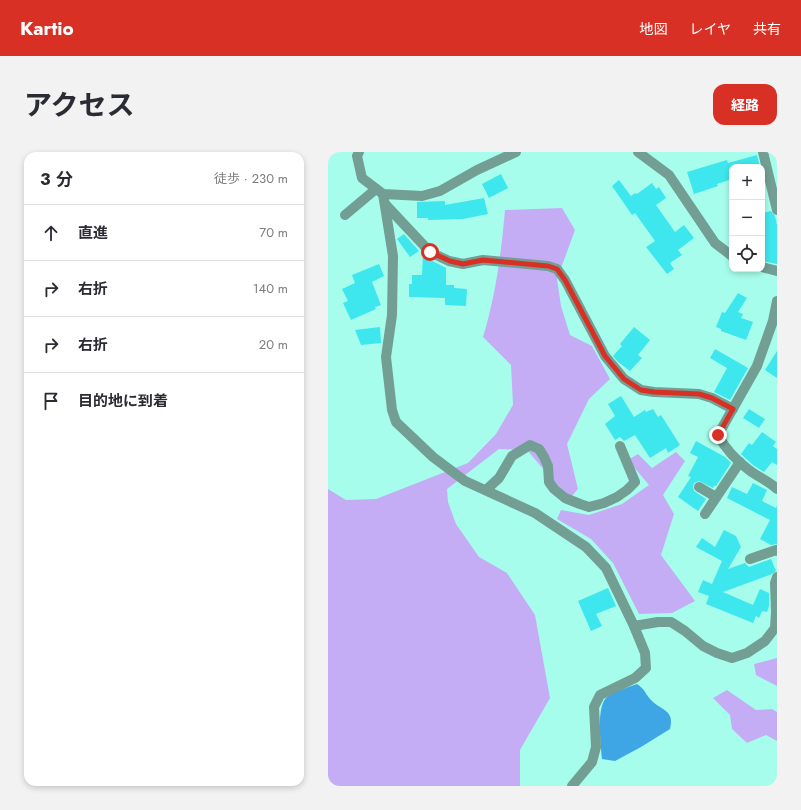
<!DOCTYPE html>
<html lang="ja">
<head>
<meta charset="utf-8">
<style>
  :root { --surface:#fff; --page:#f2f2f3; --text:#2b2b33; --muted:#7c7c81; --line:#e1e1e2; --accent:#d93025 }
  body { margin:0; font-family:Jost,"Noto Sans JP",sans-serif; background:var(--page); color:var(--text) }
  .controls { position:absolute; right:12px; top:12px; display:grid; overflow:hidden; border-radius:8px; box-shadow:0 2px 6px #0003 }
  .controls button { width:36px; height:36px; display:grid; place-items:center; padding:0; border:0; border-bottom:1px solid var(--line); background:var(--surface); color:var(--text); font:20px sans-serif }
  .stop { position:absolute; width:12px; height:12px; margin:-9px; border:3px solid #d93025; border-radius:50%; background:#fff }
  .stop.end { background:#d93025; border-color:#fff; box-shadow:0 1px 4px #0008 }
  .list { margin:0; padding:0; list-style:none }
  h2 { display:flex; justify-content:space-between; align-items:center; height:52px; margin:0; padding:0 16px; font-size:17px }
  h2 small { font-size:13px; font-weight:400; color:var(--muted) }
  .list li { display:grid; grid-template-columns:26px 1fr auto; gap:12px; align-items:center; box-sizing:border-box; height:56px; padding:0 16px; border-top:1px solid var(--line) }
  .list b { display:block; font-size:15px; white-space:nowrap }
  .list em { font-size:13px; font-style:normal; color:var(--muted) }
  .icon { flex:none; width:22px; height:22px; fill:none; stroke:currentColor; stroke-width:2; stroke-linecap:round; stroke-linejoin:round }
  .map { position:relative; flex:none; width:449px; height:634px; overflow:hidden; border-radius:12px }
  header { display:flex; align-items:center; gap:24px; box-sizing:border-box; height:56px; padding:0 20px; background:var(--accent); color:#fff }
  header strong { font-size:19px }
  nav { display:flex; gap:22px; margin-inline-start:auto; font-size:14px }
  .intro { display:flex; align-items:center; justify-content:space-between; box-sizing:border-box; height:96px; padding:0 24px }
  h1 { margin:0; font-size:28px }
  .button { padding:10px 18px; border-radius:12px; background:var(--accent); color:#fff; font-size:14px; font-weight:700 }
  main { display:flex; gap:24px; padding:0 24px }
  aside { flex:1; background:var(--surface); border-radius:12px; box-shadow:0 2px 6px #0003 }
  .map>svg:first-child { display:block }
  .forest { fill:#c5adf6 }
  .water { fill:#3ea6e5 }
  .building { fill:#3ee6ed }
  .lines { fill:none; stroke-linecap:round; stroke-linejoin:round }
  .minor { stroke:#739e94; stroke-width:10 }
  .route { stroke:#d93025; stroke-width:5 }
</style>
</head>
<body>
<header>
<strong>Kartio</strong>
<nav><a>地図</a><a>レイヤ</a><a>共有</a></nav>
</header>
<div class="intro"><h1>アクセス</h1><a class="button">経路</a></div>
<main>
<aside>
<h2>3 分<small>徒歩 · 230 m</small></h2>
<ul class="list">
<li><svg class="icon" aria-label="ahead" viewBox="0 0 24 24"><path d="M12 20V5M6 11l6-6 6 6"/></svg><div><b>直進</b></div><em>70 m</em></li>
<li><svg class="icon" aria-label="right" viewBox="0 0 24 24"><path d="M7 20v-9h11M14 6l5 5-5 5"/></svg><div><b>右折</b></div><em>140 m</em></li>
<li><svg class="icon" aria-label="right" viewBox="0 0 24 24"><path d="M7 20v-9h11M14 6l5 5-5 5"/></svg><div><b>右折</b></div><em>20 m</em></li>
<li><svg class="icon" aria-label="arrive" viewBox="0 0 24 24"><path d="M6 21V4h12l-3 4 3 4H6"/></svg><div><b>目的地に到着</b></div></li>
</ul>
</aside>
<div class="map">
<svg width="449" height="634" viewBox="0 0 449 634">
  <rect width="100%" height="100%" fill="#a7fdeb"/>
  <g class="forest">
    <path d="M234 56 247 78 229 127 233 154 242 183 264 194 282 227 261 247 239 292 250 337 241 347 199 298 171 297 119 337 120 350 128 372 151 405 179 421 207 463 222 546 192 598V634H0V337L18 348 48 347 140 311 168 282 185 253 183 213 155 185C168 142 173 102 177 58Z"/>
    <polygon points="348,300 357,309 335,343 346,362 333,403 367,449 344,461 311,462 285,411 263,387 229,367 233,358 261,363 294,352 321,333 300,308 310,302 324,316"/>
    <polygon points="449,506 449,534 428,523 426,512"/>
    <polygon points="399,538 428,558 444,557 449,560 449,589 438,583 419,591 404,577 402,563 385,546"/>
  </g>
  <path class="water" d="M309 532C318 538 317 542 323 548 334 559 347 558 342 577L313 595 287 609 274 607C273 593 268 557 278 546 284 540 301 535 309 532Z"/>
  <g class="building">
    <polygon points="429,3 432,15 404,15 404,27 389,32 390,34 366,42 359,20 399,8 400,11"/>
    <polygon points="173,22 180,36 161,46 154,32"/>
    <polygon points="291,28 303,44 307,41 309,42 324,31 328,37 331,35 338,46 328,53 347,80 356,73 366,86 350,98 354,103 342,111 346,117 339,122 318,95 327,89 307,61 304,63 284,34"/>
    <polygon points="156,46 160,62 135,67 100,68 100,66 89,66 89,50 117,49 117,53"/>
    <polygon points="443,59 447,64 449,73 449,112 434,109 434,61"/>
    <polygon points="76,82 91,99 82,105 69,87"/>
    <polygon points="95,104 118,116 118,133 126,133 126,136 139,137 138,154 117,153 117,146 81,145 81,132 84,132 84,123 94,123"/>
    <polygon points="51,112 56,124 44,130 53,153 47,155 48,157 23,168 15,151 20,149 14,137 27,131 24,123"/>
    <polygon points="410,141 419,146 410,160 415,162 413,166 425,170 418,188 393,179 393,177 388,175 394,160 397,161"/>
    <polygon points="52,175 53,191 33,193 27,178"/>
    <polygon points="306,175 322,188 310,203 314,206 302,219 290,210 285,204 294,194 292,192"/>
    <polygon points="387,197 420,216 402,248 386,240 399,216 382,206"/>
    <polygon points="449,199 449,226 437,218"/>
    <polygon points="293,244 306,265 317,258 318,260 325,257 330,265 333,263 352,293 340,301 338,296 322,306 307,283 296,289 292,285 287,288 277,272 287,264 280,252"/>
    <polygon points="421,257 437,267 431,276 415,266"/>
    <polygon points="434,280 448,290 445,294 449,297 449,313 444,310 436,320 425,313 413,302 421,291 424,293"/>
    <polygon points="368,289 397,305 403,311 388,334 386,334 385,336 371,329 366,331 365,335 366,339 378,347 370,359 350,345 363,325 360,324 370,305 362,301"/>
    <polygon points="425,331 439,338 434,349 448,356 449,353 449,392 443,393 432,387 442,368 399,346 404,335 419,342"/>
    <polygon points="396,378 408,384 413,395 400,417 417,411 421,415 443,407 448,419 444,422 395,440 425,453 432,437 441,441 441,454 439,460 434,459 431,466 428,464 425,471 378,452 381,444 370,440 375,428 384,432 394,409 368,395 374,386 387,395"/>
    <polygon points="280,436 288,454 268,462 274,474 263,479 250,449"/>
  </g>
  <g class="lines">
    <g class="minor">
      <polyline points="31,0 29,4 34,26 55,42 94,44 112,39 149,18 188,0"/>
      <polyline points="310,0 341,23 387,91 404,104"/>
      <polyline points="435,0 449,58"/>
      <polyline points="55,42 65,104 64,163 58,205 64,258 68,270 105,305 137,329 207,361 258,395 278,416 306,474 317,501 318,516 307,526 272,543 266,555 268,595 264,610 244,634"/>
      <polyline points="57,52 102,100 121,109 135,112 155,108 220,114 229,117 237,128 277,204 296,227 313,238 326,240 371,242 384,246 405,257"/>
      <polyline points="17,63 48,37"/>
      <polyline points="434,115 449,119"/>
      <path d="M449 149 445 169 429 214 390 283C397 296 409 309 421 318 430 325 441 329 449 337"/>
      <polyline points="371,335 388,345"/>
      <polyline points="158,338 171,326 184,304 202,293 211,297 216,305 220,314 221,330 226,337 237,346 252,352 261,355 276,351 289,345 299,338 307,330 292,294"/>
      <polyline points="377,362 412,310"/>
      <polyline points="422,407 448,398 449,399"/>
      <polyline points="306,474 330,470 343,470 357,479 375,494 389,501 404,506 419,501 437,489 447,476 448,460 447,431 449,425"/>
    </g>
  </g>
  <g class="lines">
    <polyline class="route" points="102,100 122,109 135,112 155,108 220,114 229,117 237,128 277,204 296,227 313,238 326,240 371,242 384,246 405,257 390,283"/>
  </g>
</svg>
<div class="controls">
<button>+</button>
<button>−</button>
<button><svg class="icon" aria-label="locate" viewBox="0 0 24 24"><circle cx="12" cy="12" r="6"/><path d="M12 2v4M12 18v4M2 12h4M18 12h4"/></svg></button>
</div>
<div class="stop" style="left:102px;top:100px"></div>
<div class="stop end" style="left:390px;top:283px"></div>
</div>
</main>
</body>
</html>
